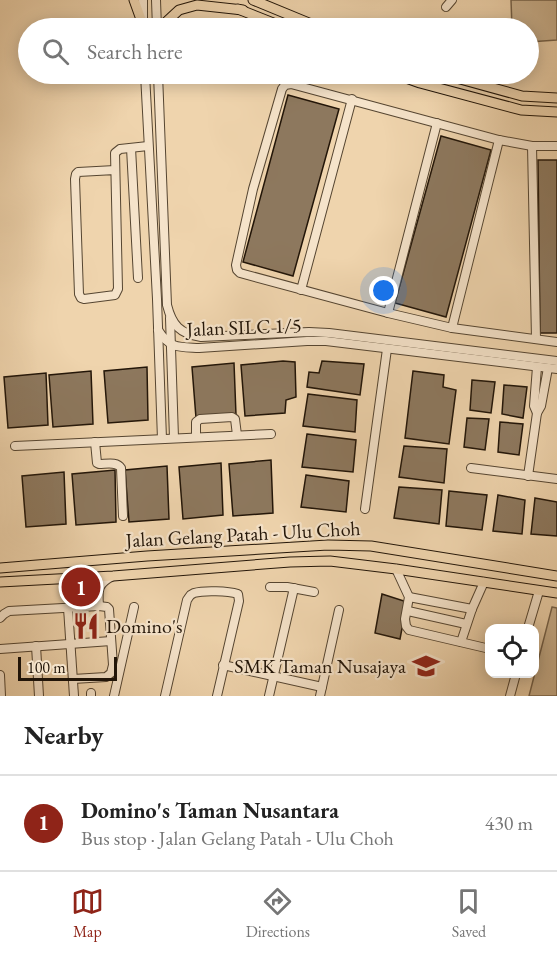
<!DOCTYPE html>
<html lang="en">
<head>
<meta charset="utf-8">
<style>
  :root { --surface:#fff; --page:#f2f2f2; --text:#222; --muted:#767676; --line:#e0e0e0; --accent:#8f2418 }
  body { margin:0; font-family:"EB Garamond",serif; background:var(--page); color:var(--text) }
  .controls { position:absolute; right:18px; bottom:18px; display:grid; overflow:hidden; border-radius:12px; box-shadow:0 3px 15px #0003 }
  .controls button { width:54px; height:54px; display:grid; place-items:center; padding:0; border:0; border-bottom:2px solid var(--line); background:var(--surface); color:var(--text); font:30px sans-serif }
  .scale { position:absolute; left:18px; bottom:15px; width:99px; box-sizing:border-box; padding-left:6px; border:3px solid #221508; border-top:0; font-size:16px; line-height:21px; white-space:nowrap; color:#221508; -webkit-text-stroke:4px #f5e3ca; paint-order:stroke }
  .you { position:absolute; left:384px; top:291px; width:21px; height:21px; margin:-15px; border:4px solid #fff; border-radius:50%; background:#1a73e8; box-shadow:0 0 0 9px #1a73e833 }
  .badge { display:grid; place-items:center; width:39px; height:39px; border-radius:50%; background:var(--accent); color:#fff; font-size:20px; font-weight:700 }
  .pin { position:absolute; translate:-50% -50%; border:3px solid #fff; box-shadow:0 2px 6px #0006 }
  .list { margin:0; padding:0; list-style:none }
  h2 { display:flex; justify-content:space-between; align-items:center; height:78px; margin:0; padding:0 24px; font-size:26px }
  h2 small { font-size:20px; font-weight:400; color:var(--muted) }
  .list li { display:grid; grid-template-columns:39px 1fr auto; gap:18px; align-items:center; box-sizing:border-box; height:96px; padding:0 24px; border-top:2px solid var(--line) }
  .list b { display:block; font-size:22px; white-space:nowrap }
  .list p { margin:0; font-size:20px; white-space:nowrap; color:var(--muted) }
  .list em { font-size:20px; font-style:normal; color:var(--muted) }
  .icon { flex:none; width:33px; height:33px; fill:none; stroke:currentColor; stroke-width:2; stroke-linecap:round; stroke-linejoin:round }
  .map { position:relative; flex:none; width:557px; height:696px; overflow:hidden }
  .search { position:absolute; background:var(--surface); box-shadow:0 3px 15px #0003; left:18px; right:18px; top:18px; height:66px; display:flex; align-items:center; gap:15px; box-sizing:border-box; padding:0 21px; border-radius:33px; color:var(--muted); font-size:22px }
  .sheet { height:174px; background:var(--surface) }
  nav { display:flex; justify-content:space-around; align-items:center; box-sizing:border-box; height:84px; border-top:2px solid var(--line); background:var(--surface); font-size:16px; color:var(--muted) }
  nav a { display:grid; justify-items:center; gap:3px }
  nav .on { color:var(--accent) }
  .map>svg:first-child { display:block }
  .green { fill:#ccb491; stroke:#77644c; stroke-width:1.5 }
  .building { fill:#8d785e; stroke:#221508; stroke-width:1.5 }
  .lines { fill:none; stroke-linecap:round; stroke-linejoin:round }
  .minor-casing { stroke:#554531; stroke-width:10 }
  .major-casing { stroke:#221508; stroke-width:11 }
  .minor { stroke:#f5e3ca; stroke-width:8 }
  .major { stroke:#efd4ad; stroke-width:9 }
  .labels { text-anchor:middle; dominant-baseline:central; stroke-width:4.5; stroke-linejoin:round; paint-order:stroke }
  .street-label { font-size:20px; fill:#221508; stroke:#f5e3ca }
  .poi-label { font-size:20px; fill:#221508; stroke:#f5e3ca; text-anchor:start }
</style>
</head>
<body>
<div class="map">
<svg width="557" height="696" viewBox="0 0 557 696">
  <rect width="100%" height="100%" fill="#efd4ad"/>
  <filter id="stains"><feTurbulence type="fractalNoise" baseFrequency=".00333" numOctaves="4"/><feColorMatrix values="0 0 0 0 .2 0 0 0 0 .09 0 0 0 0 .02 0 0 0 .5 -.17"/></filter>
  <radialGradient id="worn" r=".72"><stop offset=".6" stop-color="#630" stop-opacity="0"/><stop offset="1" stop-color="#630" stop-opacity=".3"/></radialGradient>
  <g class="green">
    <polygon points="511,0 557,0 557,40 529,42 528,28 512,28"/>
    <polygon points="552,607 557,608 557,696 529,696"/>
  </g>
  <g class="building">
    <polygon points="288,95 339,109 293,276 243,262"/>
    <polygon points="441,136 491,150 446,317 395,303"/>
    <polygon points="538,160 557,160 557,333 540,333"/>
    <polygon points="283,361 295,362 296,397 286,400 285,413 245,416 241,365"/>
    <polygon points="322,361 364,364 360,395 307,387 309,372 319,373"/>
    <polygon points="234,363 236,415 196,418 192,367"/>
    <polygon points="147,367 148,420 108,423 104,371"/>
    <polygon points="91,371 93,424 53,427 49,375"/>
    <polygon points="413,371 444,375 443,387 456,390 449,444 405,438"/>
    <polygon points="46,373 48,425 8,428 4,377"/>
    <polygon points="472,380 495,382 491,413 470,410"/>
    <polygon points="504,385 527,387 523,418 502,414"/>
    <polygon points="308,394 357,400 355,432 303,426"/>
    <polygon points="467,418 489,419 485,450 464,447"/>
    <polygon points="500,422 523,424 519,455 498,452"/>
    <polygon points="307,434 356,440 353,472 302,467"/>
    <polygon points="404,446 447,449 444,483 399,477"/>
    <polygon points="271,460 273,513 233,516 229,464"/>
    <polygon points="221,463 223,515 183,519 179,467"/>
    <polygon points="167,466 169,519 129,522 125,470"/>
    <polygon points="115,470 116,522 76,525 72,474"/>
    <polygon points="64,472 66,524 26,527 22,476"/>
    <polygon points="306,475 349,481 346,512 301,507"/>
    <polygon points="399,487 442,490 439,524 394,518"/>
    <polygon points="449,491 487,495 482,530 446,526"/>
    <polygon points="498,495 525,500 522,534 493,531"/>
    <polygon points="535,498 557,502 557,536 531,534"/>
    <polygon points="382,594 407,602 400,639 375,633"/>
  </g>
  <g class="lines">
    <defs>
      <g id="minor">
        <polyline points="143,0 143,21"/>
        <polyline points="156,0 157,28"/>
        <polyline points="446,7 452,0"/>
        <polyline points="145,74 157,299 162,439"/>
        <path d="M158 74 167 305C172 325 180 334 201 337L309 332 329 333 557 361"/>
        <polyline points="532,146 536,339"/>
        <polyline points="557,146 532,146 499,140 291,84 285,85 282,89 253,189 236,265 237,270 240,273 388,313 452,328 557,342"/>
        <polyline points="131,148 138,278"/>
        <polyline points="115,170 78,172 76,174 75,179 79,294 81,298 84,299 115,295 118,289 115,153 120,149 148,146"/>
        <polyline points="301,290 352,99"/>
        <polyline points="388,313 437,123"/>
        <polyline points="170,318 174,438"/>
        <polyline points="452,328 499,140"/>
        <path d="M158 330C170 349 179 347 199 348L307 341H326L557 369"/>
        <polyline points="537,413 534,406 537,367"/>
        <polyline points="196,437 196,422 200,419 232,417 235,419 237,435"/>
        <path d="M95 442 97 463 99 464C106 464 117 461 121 468L123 516"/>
        <polyline points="15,446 271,434"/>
        <polyline points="471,468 557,479"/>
        <polyline points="528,476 537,413 541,406 548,368"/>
        <polyline points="365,509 387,349"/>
        <polyline points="396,569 409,597 405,619 406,626 409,630 490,649"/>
        <polyline points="80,578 92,584 98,591"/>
        <polyline points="270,587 287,587 314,592"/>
        <polyline points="409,597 472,609"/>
        <path d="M99 606C98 590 97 584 113 576"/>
        <polyline points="68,608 74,696"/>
        <polyline points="408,611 466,624"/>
        <polyline points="0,618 4,614 9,611 99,606 107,607 109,609 113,665 111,673 106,677 73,679"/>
        <polyline points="528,628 539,591"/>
        <polyline points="461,642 472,609 484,582"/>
        <polyline points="36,646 39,696"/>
        <polyline points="0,649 111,641"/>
        <polyline points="223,665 322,687"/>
        <polyline points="0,675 1,696"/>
        <polyline points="91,693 91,696"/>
        <polyline points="114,696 134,607"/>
        <path d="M165 696 187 600C190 596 189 595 194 593 204 590 228 591 238 594L239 601 217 696"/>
        <polyline points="269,696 294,588"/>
        <polyline points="320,696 339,610"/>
        <polyline points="510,696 516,674"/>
      </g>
      <g id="major">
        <polyline points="134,0 143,25"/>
        <polyline points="253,0 321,28"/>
        <polyline points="238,9 286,28"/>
        <polyline points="163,28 165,23 179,10 197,5 243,10"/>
        <polyline points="395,74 420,83 521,110 557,112"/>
        <polyline points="442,74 522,96 557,98"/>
        <polyline points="0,568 147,556 328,545 371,546 557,576"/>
        <polyline points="0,582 113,576 290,562 330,561 396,569 557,593"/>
      </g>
    </defs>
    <use href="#minor" class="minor-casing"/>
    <use href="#major" class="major-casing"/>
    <use href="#minor" class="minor"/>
    <use href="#major" class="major"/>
  </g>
  <defs>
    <symbol id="restaurant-bare" viewBox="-9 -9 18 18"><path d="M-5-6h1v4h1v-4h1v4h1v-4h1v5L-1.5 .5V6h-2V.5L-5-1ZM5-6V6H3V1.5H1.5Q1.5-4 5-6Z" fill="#8f2418" stroke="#f5e3ca" stroke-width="2.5" paint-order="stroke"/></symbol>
    <symbol id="school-bare" viewBox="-9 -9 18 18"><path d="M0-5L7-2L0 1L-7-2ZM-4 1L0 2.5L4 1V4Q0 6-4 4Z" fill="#8f2418" stroke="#f5e3ca" stroke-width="2.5" paint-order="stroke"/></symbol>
  </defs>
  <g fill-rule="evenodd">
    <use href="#restaurant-bare" x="67" y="607" width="38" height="38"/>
    <use href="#school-bare" x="407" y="647" width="38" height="38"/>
  </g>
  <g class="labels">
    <g class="street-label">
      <text transform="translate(244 327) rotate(-2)">Jalan SILC 1/5</text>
      <text transform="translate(243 534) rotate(-3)">Jalan Gelang Patah - Ulu Choh</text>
    </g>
    <g class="poi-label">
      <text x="106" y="626">Domino's</text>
      <text x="406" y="666" text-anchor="end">SMK Taman Nusajaya</text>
    </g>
  </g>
  <rect width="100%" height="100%" filter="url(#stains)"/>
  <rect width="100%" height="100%" fill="url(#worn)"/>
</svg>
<div class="controls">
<button><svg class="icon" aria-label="locate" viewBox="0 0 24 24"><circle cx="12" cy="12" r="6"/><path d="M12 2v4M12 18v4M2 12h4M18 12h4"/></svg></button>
</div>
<div class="scale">100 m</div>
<div class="you"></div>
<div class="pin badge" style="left:81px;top:587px">1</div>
<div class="search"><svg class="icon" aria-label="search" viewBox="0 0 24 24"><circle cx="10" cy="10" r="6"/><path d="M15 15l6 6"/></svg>Search here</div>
</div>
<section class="sheet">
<h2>Nearby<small></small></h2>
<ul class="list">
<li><span class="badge">1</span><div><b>Domino's Taman Nusantara</b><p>Bus stop · Jalan Gelang Patah - Ulu Choh</p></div><em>430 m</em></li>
</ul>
</section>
<nav>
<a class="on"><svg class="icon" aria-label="map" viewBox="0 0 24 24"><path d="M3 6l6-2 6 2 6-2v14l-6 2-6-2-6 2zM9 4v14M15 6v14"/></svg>Map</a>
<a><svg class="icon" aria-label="directions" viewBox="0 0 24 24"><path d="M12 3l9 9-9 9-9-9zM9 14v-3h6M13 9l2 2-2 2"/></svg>Directions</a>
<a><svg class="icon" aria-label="saved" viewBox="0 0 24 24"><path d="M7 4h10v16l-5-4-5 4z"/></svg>Saved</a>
</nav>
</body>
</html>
